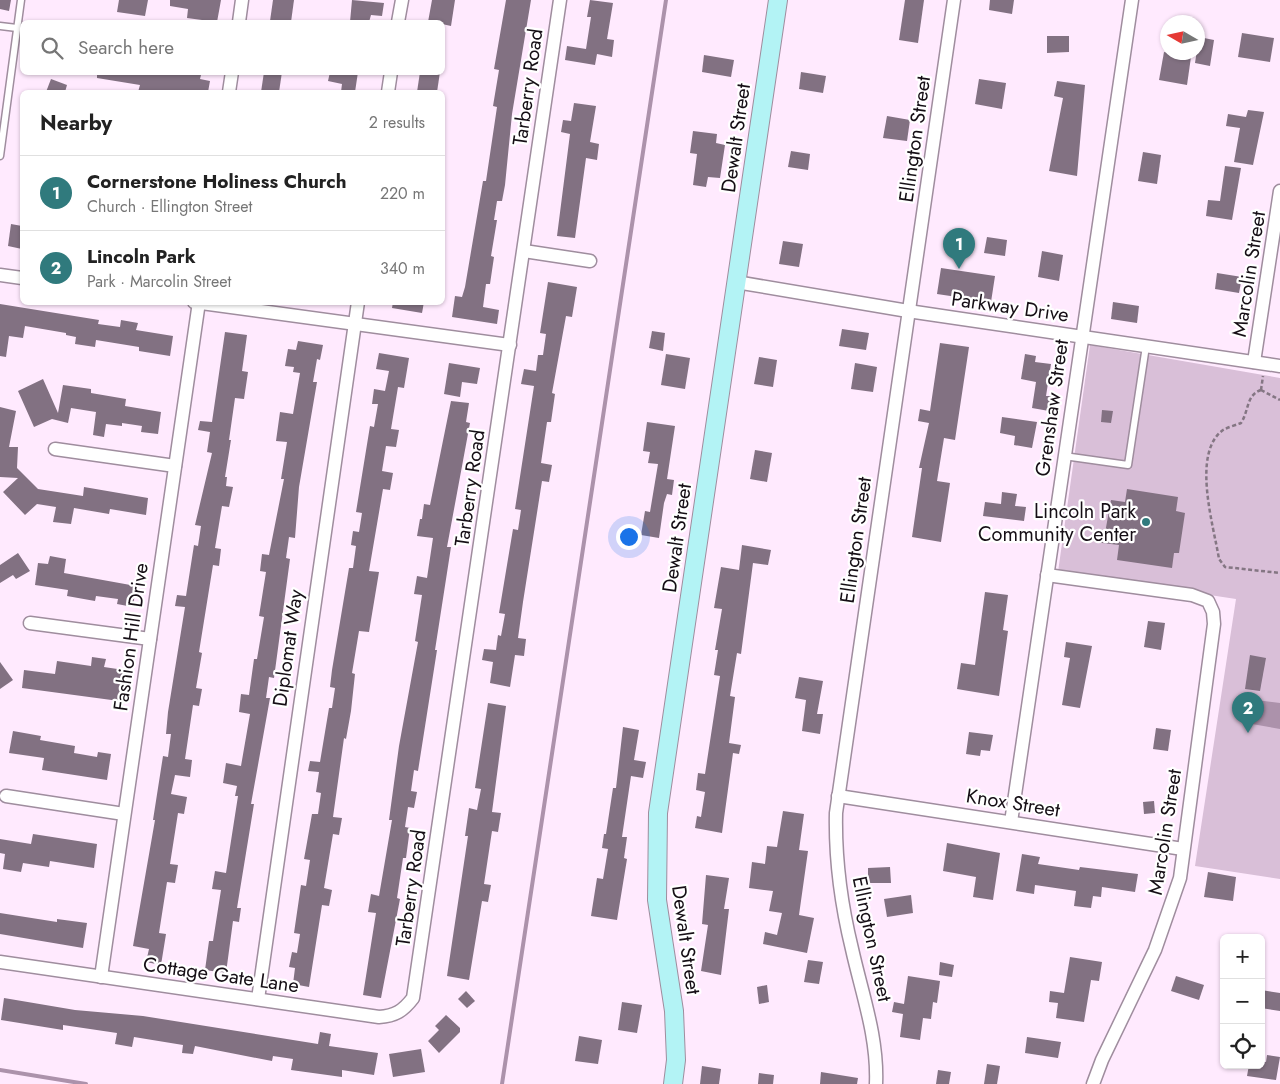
<!DOCTYPE html>
<html lang="en">
<head>
<meta charset="utf-8">
<style>
  :root { --surface:#fff; --page:#f6f6f6; --text:#222; --muted:#767676; --line:#e0e0e0; --accent:#307a7d }
  body { margin:0; font-family:Jost,sans-serif; background:var(--page); color:var(--text) }
  .controls { position:absolute; right:15px; bottom:15px; display:grid; overflow:hidden; border-radius:8px; box-shadow:0 1px 4px #0004 }
  .controls button { width:45px; height:45px; display:grid; place-items:center; padding:0; border:0; border-bottom:1px solid var(--line); background:var(--surface); color:var(--text); font:25px sans-serif }
  .compass { position:absolute; left:1160px; top:15px; width:45px; height:45px; border-radius:50%; background:var(--surface); box-shadow:0 1px 4px #0004; rotate:279deg }
  .you { position:absolute; left:628px; top:536px; width:18px; height:18px; margin:-12px; border:4px solid #fff; border-radius:50%; background:#1a73e8; box-shadow:0 0 0 8px #1a73e833 }
  .badge { display:grid; place-items:center; width:32px; height:32px; border-radius:50%; background:var(--accent); color:#fff; font-size:16px; font-weight:700 }
  .pin { position:absolute; translate:-50% -41px; filter:drop-shadow(0 1px 2px #0008) }
  .pin::after { content:''; position:absolute; top:26px; width:18px; height:15px; background:inherit; clip-path:polygon(0 0,100% 0,50% 100%) }
  .list { margin:0; padding:0; list-style:none }
  h2 { display:flex; justify-content:space-between; align-items:center; height:65px; margin:0; padding:0 20px; font-size:21px }
  h2 small { font-size:16px; font-weight:400; color:var(--muted) }
  .list li { display:grid; grid-template-columns:32px 1fr auto; gap:15px; align-items:center; box-sizing:border-box; height:75px; padding:0 20px; border-top:1px solid var(--line) }
  .list b { display:block; font-size:19px; white-space:nowrap }
  .list p { margin:0; font-size:16px; white-space:nowrap; color:var(--muted) }
  .list em { font-size:16px; font-style:normal; color:var(--muted) }
  .icon { flex:none; width:28px; height:28px; fill:none; stroke:currentColor; stroke-width:2; stroke-linecap:round; stroke-linejoin:round }
  .map { position:relative; flex:none; width:1280px; height:1084px; overflow:hidden }
  .search { position:absolute; background:var(--surface); box-shadow:0 1px 4px #0004; left:20px; top:20px; width:425px; height:55px; display:flex; align-items:center; gap:12px; box-sizing:border-box; padding:0 18px; border-radius:8px; color:var(--muted); font-size:19px }
  .panel { position:absolute; background:var(--surface); box-shadow:0 1px 4px #0004; left:20px; top:90px; width:425px; height:215px; border-radius:8px }
  .map>svg:first-child { display:block }
  .green { fill:#d9bfd8 }
  .water { fill:#ac92ab }
  .lines { fill:none; stroke-linecap:round; stroke-linejoin:round }
  .stream { stroke:#ac92ab; stroke-width:4 }
  .building { fill:#827182 }
  .lane-casing { stroke:#9f8d9e; stroke-width:9 }
  .street-casing { stroke:#9f8d9e; stroke-width:15 }
  .secondary-casing { stroke:#9f8d9e; stroke-width:20 }
  .path { stroke:#847683; stroke-width:2.5; stroke-dasharray:4 2.5; stroke-linecap:butt }
  .lane { stroke:#fff; stroke-width:6 }
  .street { stroke:#fff; stroke-width:12 }
  .secondary { stroke:#b3f3f5; stroke-width:18 }
  .poi-dot { fill:#307a7d; stroke:#fff; stroke-width:2 }
  .labels { text-anchor:middle; dominant-baseline:central; stroke-width:4.5; stroke-linejoin:round; paint-order:stroke }
  .street-label { font-size:20px; fill:#150e15; stroke:#fff }
  .poi-label { font-size:20px; fill:#150e15; stroke:#fff; text-anchor:end }
</style>
</head>
<body>
<div class="map">
<svg width="1280" height="1084" viewBox="0 0 1280 1084">
  <rect width="100%" height="100%" fill="#ffeafe"/>
  <polygon class="green" points="1090,345 1280,378 1280,879 1195,866 1236,599 1058,572"/>
  <polygon class="water" points="1256,700 1280,703 1280,729 1252,724"/>
  <g class="lines">
    <g class="stream">
      <polyline points="0,1070 86,1084"/>
      <polyline points="502,1084 666,0"/>
    </g>
  </g>
  <g class="building">
    <polygon points="0,0 11,0 9,11 0,9"/>
    <polygon points="119,0 148,0 145,16 117,12"/>
    <polygon points="170,0 221,0 217,22 187,18 188,9 170,6"/>
    <polygon points="273,0 294,0 291,22 270,21"/>
    <polygon points="352,0 384,3 382,16 371,15 369,22 350,22"/>
    <polygon points="432,0 455,0 451,26 442,24 442,22 428,22"/>
    <polygon points="506,0 531,0 512,114 505,185 502,201 497,201 494,220 497,220 491,256 494,257 490,284 486,284 483,307 499,310 497,324 452,317 455,296 462,297 465,287 483,181 486,181 497,107 493,106 499,70 494,69"/>
    <polygon points="590,0 613,3 607,39 614,40 612,57 597,54 595,65 565,60 567,46 586,49 591,17 587,17"/>
    <polygon points="905,0 924,0 918,43 899,40"/>
    <polygon points="990,0 1014,0 1012,14 989,10"/>
    <polygon points="1242,33 1274,38 1270,62 1238,57"/>
    <polygon points="1047,36 1069,36 1069,52 1047,53"/>
    <polygon points="1199,37 1214,40 1210,66 1195,63"/>
    <polygon points="1164,52 1191,57 1187,85 1159,80"/>
    <polygon points="704,55 734,60 731,77 702,72"/>
    <polygon points="97,72 187,72 201,75 200,79 210,81 208,92 138,92 140,85 97,78"/>
    <polygon points="264,72 282,72 279,92 261,92"/>
    <polygon points="330,72 358,72 355,92 341,92 342,84 328,81"/>
    <polygon points="420,72 440,72 437,92 417,92"/>
    <polygon points="801,72 826,76 823,93 799,89"/>
    <polygon points="51,79 67,85 65,92 46,92"/>
    <polygon points="979,79 1006,83 1002,109 975,104"/>
    <polygon points="1057,81 1085,85 1077,176 1049,171 1063,98 1054,96"/>
    <polygon points="574,103 596,106 590,142 599,144 597,160 586,158 575,238 557,236 570,134 561,132 563,120 571,121"/>
    <polygon points="1248,110 1264,112 1253,165 1234,162 1240,128 1226,126 1228,114 1246,117"/>
    <polygon points="887,116 910,120 907,141 883,138"/>
    <polygon points="693,131 717,134 716,143 725,145 720,178 708,177 706,187 693,185 697,154 690,153"/>
    <polygon points="791,151 810,154 808,170 788,167"/>
    <polygon points="1143,152 1161,155 1157,184 1138,181"/>
    <polygon points="1225,166 1241,168 1232,220 1206,216 1208,200 1220,201"/>
    <polygon points="11,224 22,226 22,249 8,246"/>
    <polygon points="987,237 1007,240 1005,256 984,253"/>
    <polygon points="783,241 803,244 799,267 779,264"/>
    <polygon points="1042,251 1063,255 1059,281 1038,277"/>
    <polygon points="941,268 995,276 991,302 937,294"/>
    <polygon points="1217,273 1242,277 1239,293 1215,289"/>
    <polygon points="548,282 577,287 572,317 566,316 552,393 555,394 551,422 547,422 541,463 552,465 549,482 542,481 523,602 518,638 526,639 524,656 515,655 510,687 490,683 493,662 482,660 484,649 496,650 498,635 501,636 505,614 499,613 513,529 518,530 521,510 515,509 534,386 521,384 524,369 536,371 538,355 543,355 546,334 540,333"/>
    <polygon points="393,302 424,302 422,313 392,308"/>
    <polygon points="1113,302 1139,306 1137,323 1111,319"/>
    <polygon points="0,304 99,320 98,324 120,327 121,320 138,323 136,330 173,336 170,356 139,351 139,347 96,340 95,347 75,344 76,337 66,335 66,333 25,326 23,338 9,336 6,357 0,356"/>
    <polygon points="842,329 869,333 866,350 839,346"/>
    <polygon points="652,331 665,333 663,351 649,348"/>
    <polygon points="225,332 247,335 242,371 248,372 244,399 235,398 229,440 231,440 225,477 227,477 226,486 233,487 229,507 222,506 215,548 221,549 219,566 213,565 199,652 202,653 196,688 202,689 199,706 193,705 185,759 192,760 190,777 175,775 171,794 187,797 184,814 178,813 170,864 178,865 175,883 167,882 159,933 166,934 161,965 146,962 149,949 133,946 155,820 153,820 163,756 168,757 171,734 166,734 168,712 185,607 175,606 177,595 186,596 194,545 198,546 201,526 195,525 212,453 207,452 210,432 198,430 200,421 212,422"/>
    <polygon points="298,341 323,345 320,360 317,359 313,382 317,382 299,487 295,538 289,537 286,558 290,559 274,678 269,677 266,698 270,698 251,804 254,804 237,908 241,908 239,922 233,921 226,973 205,970 209,941 213,941 221,890 212,889 215,871 226,873 238,796 235,796 237,786 223,783 226,763 241,766 250,714 239,712 241,694 249,695 254,659 257,659 264,617 259,616 266,572 260,571 262,554 269,555 284,479 281,479 287,442 276,441 280,412 293,414 300,373 293,372 294,367 285,366 288,349 296,350"/>
    <polygon points="940,343 969,347 955,440 944,438 937,481 950,483 941,542 912,537 922,468 919,468 929,423 918,421 920,409 930,411"/>
    <polygon points="379,353 409,358 404,388 398,387 391,429 399,430 396,447 386,446 382,471 393,473 390,490 383,489 369,571 379,572 369,632 359,631 352,673 355,674 351,711 346,739 344,738 333,817 342,818 339,835 333,834 324,888 332,890 329,906 322,905 309,987 293,984 295,968 289,967 292,952 297,953 300,934 294,933 301,885 306,886 310,860 304,859 306,848 312,814 318,814 321,793 316,792 319,772 308,771 310,761 320,762 329,708 332,708 335,688 330,687 332,670 349,568 353,568 356,546 351,545 353,531 359,532 362,513 356,512 370,426 374,427 378,404 372,404 374,389 385,391 389,371 376,369"/>
    <polygon points="666,354 690,358 685,389 661,385"/>
    <polygon points="1025,354 1036,356 1035,362 1051,364 1046,396 1051,396 1049,411 1032,408 1036,382 1021,379"/>
    <polygon points="759,357 777,360 773,387 754,384"/>
    <polygon points="449,363 480,368 477,384 462,382 460,397 444,394"/>
    <polygon points="855,363 877,367 873,392 851,389"/>
    <polygon points="43,379 58,413 63,385 91,389 91,393 126,399 125,406 161,412 158,434 141,432 142,426 122,423 122,426 106,424 104,437 93,435 96,412 71,408 68,423 52,419 34,427 18,391"/>
    <polygon points="451,401 469,403 466,422 470,423 447,547 451,547 435,650 437,650 418,771 414,770 411,791 417,792 414,808 408,807 405,827 410,828 406,858 403,858 397,898 400,899 381,998 363,995 376,913 368,912 371,894 379,896 392,820 389,820 399,746 418,642 415,641 422,595 414,594 417,576 427,578 433,538 417,536 420,519 422,519 424,504 430,505"/>
    <polygon points="0,407 16,411 9,447 18,447 17,468 38,489 83,496 84,487 148,498 146,515 110,509 109,514 74,508 71,524 53,522 56,507 37,504 25,515 3,492 18,478 0,477"/>
    <polygon points="1102,410 1113,411 1111,423 1101,422"/>
    <polygon points="1002,417 1037,422 1032,448 1014,445 1015,436 1000,433"/>
    <polygon points="647,422 675,426 667,479 674,480 672,495 667,494 664,503 659,538 641,535 645,511 650,512 658,464 648,463 650,452 643,451"/>
    <polygon points="755,450 772,453 767,482 750,479"/>
    <polygon points="1127,489 1178,497 1176,511 1185,513 1179,553 1174,553 1172,568 1117,560 1119,545 1094,542 1095,532 1105,533 1111,500 1125,502"/>
    <polygon points="1002,492 1017,494 1015,506 1026,507 1024,521 983,516 985,502 1001,504"/>
    <polygon points="742,545 771,550 768,565 753,563 741,654 737,653 730,696 735,697 729,743 741,745 739,754 733,753 722,833 695,828 697,816 701,817 705,792 696,790 698,773 705,774 720,676 714,675 718,650 715,650 722,609 714,608 721,567 739,570"/>
    <polygon points="18,553 30,571 16,579 13,575 0,583 0,565"/>
    <polygon points="50,556 66,559 64,573 136,586 133,607 117,604 118,599 96,596 95,601 67,596 68,590 35,585 38,563 48,564"/>
    <polygon points="985,592 1008,595 1003,630 1008,631 999,696 957,689 961,663 975,665"/>
    <polygon points="1148,621 1165,623 1161,650 1144,647"/>
    <polygon points="1066,642 1092,646 1080,708 1062,705 1070,658 1064,657"/>
    <polygon points="1250,655 1266,658 1260,691 1245,689"/>
    <polygon points="92,657 106,659 104,667 124,670 119,701 22,688 24,670 55,674 57,661 91,666"/>
    <polygon points="0,662 13,680 0,689"/>
    <polygon points="799,677 823,681 817,714 823,714 820,734 802,731 806,700 795,698"/>
    <polygon points="488,703 506,706 492,812 501,813 498,832 492,831 484,884 491,885 488,902 482,901 469,980 447,976 468,836 465,836 469,808 477,810 481,789 475,788"/>
    <polygon points="623,727 639,730 634,760 646,762 643,778 631,776 622,837 627,837 624,858 627,859 617,920 591,916 597,878 603,879 608,849 602,848 604,834 606,834 613,788 616,788"/>
    <polygon points="1156,728 1171,730 1168,751 1153,749"/>
    <polygon points="13,731 41,736 40,740 75,746 74,753 97,757 98,752 111,754 107,780 42,770 44,758 9,753"/>
    <polygon points="969,732 993,735 990,751 981,750 980,756 966,754"/>
    <polygon points="1154,801 1155,813 1144,814 1143,802"/>
    <polygon points="783,811 804,814 799,850 808,851 799,915 814,918 807,953 763,944 765,932 777,935 782,913 769,911 773,891 749,888 752,862 765,864 767,846 777,847"/>
    <polygon points="33,834 97,844 94,868 50,861 49,867 23,863 21,872 3,869 5,854 0,853 0,839 31,844"/>
    <polygon points="947,843 1000,853 993,900 973,897 976,877 943,871"/>
    <polygon points="1022,854 1040,857 1038,864 1079,870 1080,867 1138,874 1135,892 1102,887 1101,897 1093,896 1091,908 1074,906 1076,891 1035,885 1034,894 1016,891"/>
    <polygon points="890,867 891,883 868,883 868,868"/>
    <polygon points="1208,872 1236,877 1233,901 1204,897"/>
    <polygon points="706,875 729,878 724,909 729,909 721,975 701,971 708,925 702,924"/>
    <polygon points="911,895 913,913 887,917 884,899"/>
    <polygon points="0,913 57,922 57,919 87,923 83,948 0,934"/>
    <polygon points="1070,957 1102,962 1099,981 1091,980 1084,1022 1056,1018 1058,1003 1049,1002 1050,991 1064,993"/>
    <polygon points="808,960 823,962 819,984 804,982"/>
    <polygon points="940,962 954,965 952,977 939,975"/>
    <polygon points="908,976 940,981 937,1003 933,1002 931,1019 923,1018 920,1040 900,1037 903,1014 892,1012 894,1002 904,1004"/>
    <polygon points="1176,976 1204,985 1199,1000 1171,991"/>
    <polygon points="767,985 769,1002 759,1004 757,987"/>
    <polygon points="1261,990 1280,993 1280,1011 1261,1008"/>
    <polygon points="466,991 475,1001 467,1008 458,999"/>
    <polygon points="4,998 75,1010 143,1016 318,1044 320,1032 331,1034 329,1046 378,1053 374,1075 342,1070 342,1077 291,1070 293,1059 273,1056 272,1061 195,1046 193,1054 182,1053 183,1045 134,1037 132,1047 115,1044 117,1033 63,1025 63,1030 1,1020"/>
    <polygon points="622,1002 642,1005 637,1033 618,1030"/>
    <polygon points="446,1015 460,1028 460,1032 439,1053 428,1041 439,1030 435,1026"/>
    <polygon points="579,1036 602,1040 598,1064 575,1061"/>
    <polygon points="1027,1037 1061,1042 1058,1058 1025,1053"/>
    <polygon points="421,1049 425,1072 393,1077 389,1054"/>
    <polygon points="1267,1055 1280,1057 1276,1080 1247,1076 1249,1065 1261,1065 1261,1061 1266,1062"/>
    <polygon points="987,1064 1000,1066 997,1084 984,1084"/>
    <polygon points="702,1066 721,1069 719,1084 700,1084"/>
    <polygon points="938,1070 951,1072 949,1084 936,1084"/>
    <polygon points="821,1072 858,1078 857,1084 820,1084"/>
    <polygon points="759,1073 774,1075 773,1084 758,1084"/>
  </g>
  <g class="lines">
    <defs>
      <g id="lane">
        <polyline points="0,26 17,28"/>
        <polyline points="0,156 21,0"/>
        <polyline points="1064,456 1128,465 1146,346"/>
      </g>
      <g id="street">
        <polyline points="239,22 242,0"/>
        <polyline points="398,22 402,0"/>
        <polyline points="229,92 232,72"/>
        <polyline points="388,92 391,72"/>
        <polyline points="524,251 590,261"/>
        <polyline points="0,275 22,278"/>
        <polyline points="736,282 908,311 1280,366"/>
        <polyline points="194,302 510,345"/>
        <polyline points="1254,362 1280,191"/>
        <polyline points="55,449 175,466"/>
        <polyline points="1047,575 1192,595 1208,601 1213,612 1214,624 1180,878 1155,950 1102,1060 1093,1084"/>
        <polyline points="30,623 150,639"/>
        <polyline points="6,796 124,814"/>
        <polyline points="838,796 1183,849"/>
        <polyline points="1011,822 1132,0"/>
        <path d="M0 962 379 1017C395 1016 403 1011 413 998L560 0"/>
        <polyline points="101,977 199,302"/>
        <polyline points="258,999 358,302"/>
        <path d="M876 1084C878 1037 862 994 852 949 841 904 835 859 836 813L954 0"/>
      </g>
      <polyline id="secondary" points="673,1084 676,1060 674,1011 657,900 658,813 778,0"/>
    </defs>
    <use href="#lane" class="lane-casing"/>
    <use href="#street" class="street-casing"/>
    <use href="#secondary" class="secondary-casing"/>
    <g class="path">
      <path d="M1261 390C1246 395 1249 411 1241 423 1236 425 1228 427 1223 430 1191 453 1214 527 1219 559L1225 567 1280 573"/>
      <polyline points="1261,390 1263,376"/>
      <polyline points="1261,390 1280,400"/>
    </g>
    <use href="#lane" class="lane"/>
    <use href="#street" class="street"/>
    <use href="#secondary" class="secondary"/>
  </g>
  <circle class="poi-dot" cx="1146" cy="522" r="5"/>
  <g class="labels">
    <g class="street-label">
      <text transform="translate(528 87) rotate(-82)">Tarberry Road</text>
      <text transform="translate(736 138) rotate(-82)">Dewalt Street</text>
      <text transform="translate(915 139) rotate(-82)">Ellington Street</text>
      <text transform="translate(1249 274) rotate(-81)">Marcolin Street</text>
      <text transform="translate(1010 307) rotate(8)">Parkway Drive</text>
      <text transform="translate(1052 408) rotate(-82)">Grenshaw Street</text>
      <text transform="translate(470 488) rotate(-82)">Tarberry Road</text>
      <text transform="translate(677 538) rotate(-82)">Dewalt Street</text>
      <text transform="translate(856 540) rotate(-82)">Ellington Street</text>
      <text transform="translate(131 637) rotate(-82)">Fashion Hill Drive</text>
      <text transform="translate(288 648) rotate(-82)">Diplomat Way</text>
      <text transform="translate(1013 803) rotate(9)">Knox Street</text>
      <text transform="translate(1165 832) rotate(-81)">Marcolin Street</text>
      <text transform="translate(411 888) rotate(-82)">Tarberry Road</text>
      <text transform="translate(872 939) rotate(78)">Ellington Street</text>
      <text transform="translate(686 940) rotate(82)">Dewalt Street</text>
      <text transform="translate(221 975) rotate(8)">Cottage Gate Lane</text>
    </g>
    <g class="poi-label">
      <text x="1136" y="511">Lincoln Park<tspan x="1136" dy="23">Community Center</tspan></text>
    </g>
  </g>
</svg>
<div class="controls">
<button>+</button>
<button>−</button>
<button><svg class="icon" aria-label="locate" viewBox="0 0 24 24"><circle cx="12" cy="12" r="6"/><path d="M12 2v4M12 18v4M2 12h4M18 12h4"/></svg></button>
</div>
<svg class="compass" viewBox="-18 -18 36 36"><path d="M0-13l5 13h-10z" fill="#e53935"/><path d="M0 13l5-13h-10z" fill="#767676"/></svg>
<div class="you"></div>
<div class="pin badge" style="left:959px;top:269px">1</div>
<div class="pin badge" style="left:1248px;top:733px">2</div>
<div class="search"><svg class="icon" aria-label="search" viewBox="0 0 24 24"><circle cx="10" cy="10" r="6"/><path d="M15 15l6 6"/></svg>Search here</div>
<section class="panel">
<h2>Nearby<small>2 results</small></h2>
<ul class="list">
<li><span class="badge">1</span><div><b>Cornerstone Holiness Church</b><p>Church · Ellington Street</p></div><em>220 m</em></li>
<li><span class="badge">2</span><div><b>Lincoln Park</b><p>Park · Marcolin Street</p></div><em>340 m</em></li>
</ul>
</section>
</div>
</body>
</html>
